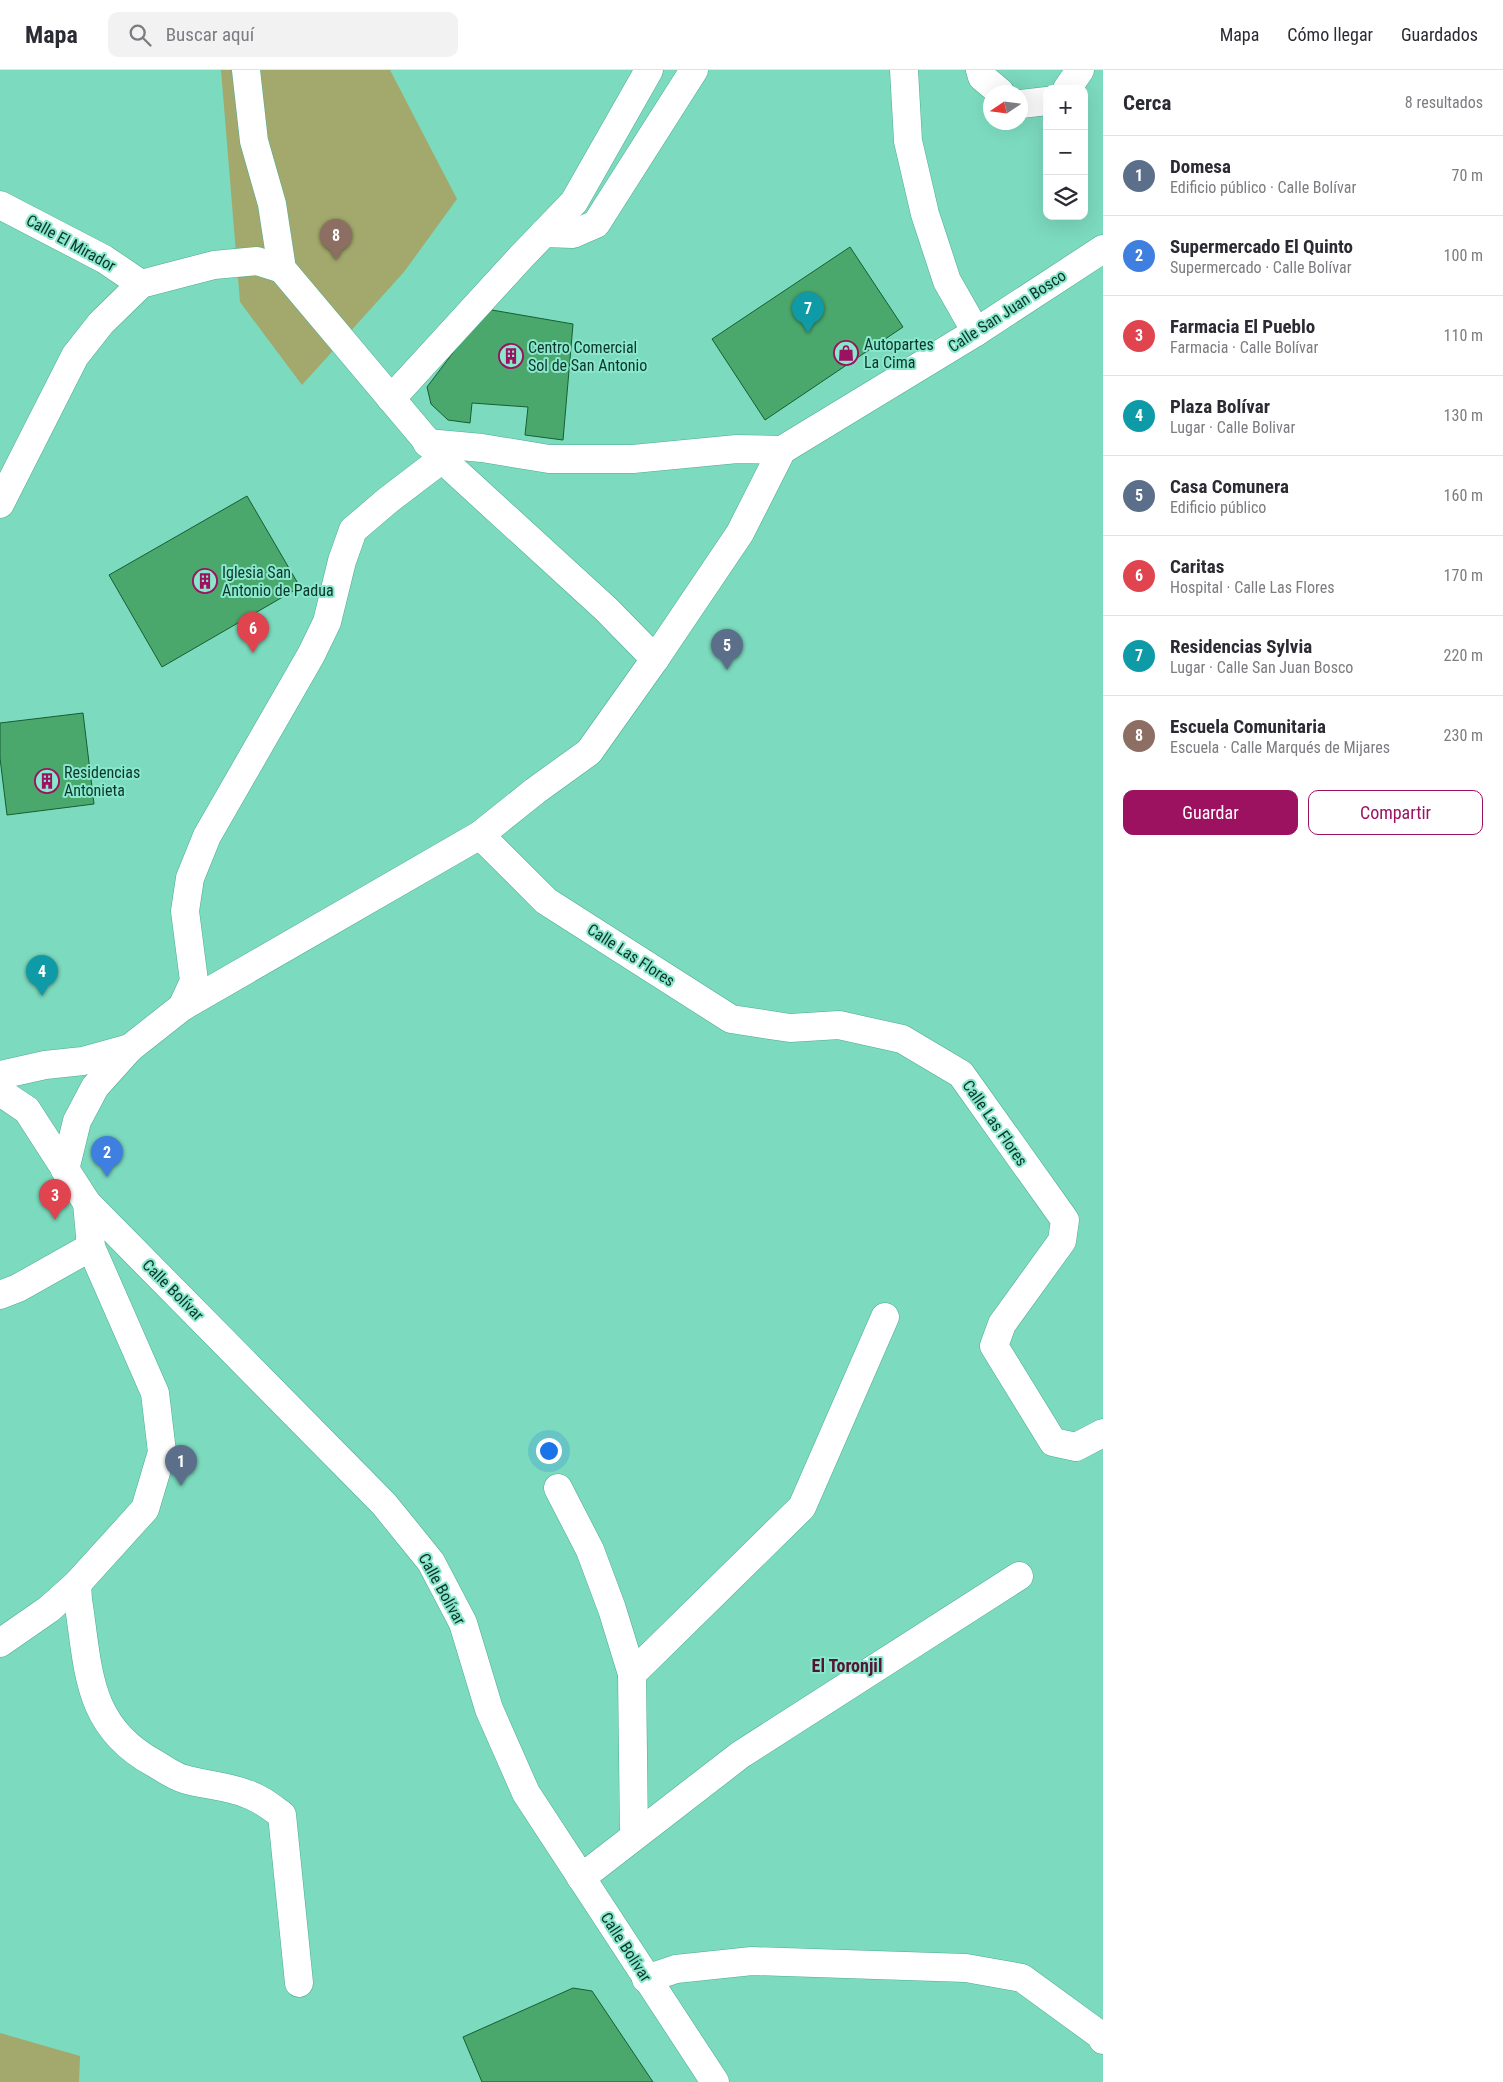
<!DOCTYPE html>
<html lang="es">
<head>
<meta charset="utf-8">
<style>
  :root { --surface:#fff; --page:#f2f2f3; --text:#2b2b33; --muted:#7c7c81; --line:#e1e1e2; --accent:#9c1261 }
  body { margin:0; font-family:"Roboto Condensed",sans-serif; background:var(--page); color:var(--text) }
  .controls { position:absolute; right:15px; top:15px; display:grid; overflow:hidden; border-radius:10px; box-shadow:0 5px 20px #0002 }
  .controls button { width:45px; height:45px; display:grid; place-items:center; padding:0; border:0; border-bottom:1px solid var(--line); background:var(--surface); color:var(--text); font:25px sans-serif }
  .compass { position:absolute; left:983px; top:15px; width:45px; height:45px; border-radius:50%; background:var(--surface); box-shadow:0 5px 20px #0002; rotate:257deg }
  .you { position:absolute; left:548px; top:1380px; width:18px; height:18px; margin:-12px; border:4px solid #fff; border-radius:50%; background:#1a73e8; box-shadow:0 0 0 8px #1a73e833 }
  .badge { display:grid; place-items:center; width:32px; height:32px; border-radius:50%; background:var(--accent); color:#fff; font-size:16px; font-weight:700 }
  .pin { position:absolute; translate:-50% -41px; filter:drop-shadow(0 1px 2px #0008) }
  .pin::after { content:''; position:absolute; top:26px; width:18px; height:15px; background:inherit; clip-path:polygon(0 0,100% 0,50% 100%) }
  .list { margin:0; padding:0; list-style:none }
  h2 { display:flex; justify-content:space-between; align-items:center; height:65px; margin:0; padding:0 20px; font-size:21px }
  h2 small { font-size:16px; font-weight:400; color:var(--muted) }
  .list li { display:grid; grid-template-columns:32px 1fr auto; gap:15px; align-items:center; box-sizing:border-box; height:80px; padding:0 20px; border-top:1px solid var(--line) }
  .list b { display:block; font-size:19px; white-space:nowrap }
  .list p { margin:0; font-size:16px; white-space:nowrap; color:var(--muted) }
  .list em { font-size:16px; font-style:normal; color:var(--muted) }
  .actions { display:flex; gap:10px; padding:15px 20px }
  .actions a { flex:1; padding:11px 0; border:1px solid var(--accent); border-radius:10px; text-align:center; font-size:18px; color:var(--accent) }
  .actions .main { background:var(--accent); color:#fff }
  .icon { flex:none; width:28px; height:28px; fill:none; stroke:currentColor; stroke-width:2; stroke-linecap:round; stroke-linejoin:round }
  .map { position:relative; flex:none; width:1103px; height:2012px; overflow:hidden }
  header { display:flex; align-items:center; gap:30px; box-sizing:border-box; height:70px; padding:0 25px; background:var(--surface); border-bottom:1px solid var(--line) }
  header strong { font-size:24px }
  nav { display:flex; gap:28px; margin-inline-start:auto; font-size:18px }
  .search { width:350px; height:45px; background:var(--page); display:flex; align-items:center; gap:12px; box-sizing:border-box; padding:0 18px; border-radius:10px; color:var(--muted); font-size:19px }
  main { display:flex }
  aside { flex:1; background:var(--surface) }
  .map>svg:first-child { display:block }
  .green { fill:#a3a96c }
  .building { fill:#4ba86c; stroke:#165e34 }
  .lines { fill:none; stroke-linecap:round; stroke-linejoin:round }
  .minor-casing { stroke:#4cac92; stroke-width:29 }
  .minor { stroke:#fff; stroke-width:28 }
  .labels { text-anchor:middle; dominant-baseline:central; stroke-width:4; stroke-linejoin:round; paint-order:stroke }
  .street-label { font-size:16px; fill:#0b352a; stroke:#89e7cb }
  .poi-label { font-size:16px; fill:#0b352a; stroke:#89e7cb; text-anchor:start }
  .neighbourhood-label { font-size:18px; font-weight:bold; fill:#541435; stroke:#89e7cb }
</style>
</head>
<body>
<header>
<strong>Mapa</strong>
<div class="search"><svg class="icon" aria-label="search" viewBox="0 0 24 24"><circle cx="10" cy="10" r="6"/><path d="M15 15l6 6"/></svg>Buscar aquí</div>
<nav><a>Mapa</a><a>Cómo llegar</a><a>Guardados</a></nav>
</header>
<main>
<div class="map">
<svg width="1103" height="2012" viewBox="0 0 1103 2012">
  <rect width="100%" height="100%" fill="#7cdabe"/>
  <g class="green">
    <polygon points="221,0 390,0 457,129 404,202 302,315 240,232"/>
    <polygon points="0,1963 80,1986 79,2012 0,2012"/>
  </g>
  <g class="building">
    <polygon points="850,177 903,257 765,350 712,269"/>
    <polygon points="486,239 573,254 563,370 525,365 528,337 472,333 470,353 448,350 431,334 427,317"/>
    <polygon points="247,426 300,517 162,597 109,505"/>
    <polygon points="83,643 94,734 7,745 0,688 0,653"/>
    <polygon points="573,1918 592,1921 653,2012 482,2012 463,1967"/>
  </g>
  <g class="lines">
    <defs>
      <g id="minor">
        <polyline points="246,0 254,71 272,134 282,199 442,389 606,539 655,589"/>
        <polyline points="904,0 908,71 925,144 947,211 976,262"/>
        <polyline points="980,0 982,7 1000,22"/>
        <polyline points="1067,19 1080,0"/>
        <polyline points="1021,34 1047,31"/>
        <polyline points="0,135 104,189 141,214"/>
        <polyline points="544,163 573,164 596,154 694,0"/>
        <polyline points="391,329 521,187 574,132 649,0"/>
        <polyline points="427,373 482,378 549,389 633,389 737,379 782,380"/>
        <polyline points="782,380 976,262 1103,179"/>
        <polyline points="0,434 75,286 101,253 141,214 214,195 257,191 282,199"/>
        <polyline points="480,765 546,831 731,949 790,958 839,955 902,969 961,1004 1065,1150 1062,1171 1002,1254 994,1276 1053,1372 1076,1377 1103,1363"/>
        <polyline points="182,937 194,911 185,841 190,808 207,766 311,585 327,552 342,491 353,460 387,431 442,389"/>
        <polyline points="0,1005 45,995 83,991 130,978"/>
        <polyline points="0,1022 27,1040 87,1133 384,1434 431,1492 463,1553 489,1639 526,1723 715,2012"/>
        <polyline points="65,1100 77,1051 95,1017 130,978 182,937 480,765 535,721 589,682 655,589 740,463 782,380"/>
        <polyline points="0,1225 18,1218 91,1177"/>
        <polyline points="558,1418 590,1480 612,1539 632,1604"/>
        <path d="M77 1514 78 1530C89 1598 85 1655 154 1693 163 1698 173 1706 184 1709 204 1715 227 1716 247 1724 260 1728 271 1737 282 1745L299 1913"/>
        <polyline points="0,1573 49,1539 77,1514 145,1439 162,1382 155,1323 91,1177 87,1133"/>
        <polyline points="634,1766 632,1604 802,1437 885,1247"/>
        <polyline points="581,1808 740,1685 1019,1506"/>
        <polyline points="646,1909 676,1899 752,1891 966,1898 1022,1908 1100,1965 1103,1970"/>
      </g>
    </defs>
    <use href="#minor" class="minor-casing"/>
    <use href="#minor" class="minor"/>
  </g>
  <defs>
    <symbol id="shop-ring" viewBox="-11 -11 22 22"><circle r="9.5" fill="#89e7cb" stroke="#9c1261" stroke-width="1.5"/><path d="M-5-2.5h2.3a2.7 3.5 0 0 1 5.4 0H5L5.5 6h-11ZM-1.5-2.5h3a1.5 2.3 0 0 0-3 0Z" fill="#9c1261"/></symbol>
    <symbol id="building-ring" viewBox="-11 -11 22 22"><circle r="9.5" fill="#89e7cb" stroke="#9c1261" stroke-width="1.5"/><path d="M-4-6H4V6H1V3H-1V6H-4ZM-2.5-4.3h1.7v1.8h-1.7ZM.8-4.3h1.7v1.8H.8ZM-2.5-1h1.7V.8h-1.7ZM.8-1h1.7V.8H.8Z" fill="#9c1261"/></symbol>
  </defs>
  <g fill-rule="evenodd">
    <use href="#shop-ring" x="832" y="269" width="28" height="28"/>
    <use href="#building-ring" x="497" y="272" width="28" height="28"/>
    <use href="#building-ring" x="191" y="497" width="28" height="28"/>
    <use href="#building-ring" x="33" y="697" width="28" height="28"/>
  </g>
  <g class="labels">
    <g class="street-label">
      <text transform="translate(71 173) rotate(29)">Calle El Mirador</text>
      <text transform="translate(1007 241) rotate(-33)">Calle San Juan Bosco</text>
      <text transform="translate(631 885) rotate(33)">Calle Las Flores</text>
      <text transform="translate(995 1053) rotate(55)">Calle Las Flores</text>
      <text transform="translate(173 1220) rotate(45)">Calle Bolívar</text>
      <text transform="translate(442 1519) rotate(61)">Calle Bolívar</text>
      <text transform="translate(626 1877) rotate(57)">Calle Bolívar</text>
    </g>
    <g class="poi-label">
      <text x="864" y="274">Autopartes<tspan x="864" dy="18">La Cima</tspan></text>
      <text x="528" y="277">Centro Comercial<tspan x="528" dy="18">Sol de San Antonio</tspan></text>
      <text x="222" y="502">Iglesia San<tspan x="222" dy="18">Antonio de Padua</tspan></text>
      <text x="64" y="702">Residencias<tspan x="64" dy="18">Antonieta</tspan></text>
    </g>
    <g class="neighbourhood-label">
      <text x="847" y="1595">El Toronjil</text>
    </g>
  </g>
</svg>
<div class="controls">
<button>+</button>
<button>−</button>
<button><svg class="icon" aria-label="layers" viewBox="0 0 24 24"><path d="M12 4l9 5-9 5-9-5zM3 14l9 5 9-5"/></svg></button>
</div>
<svg class="compass" viewBox="-18 -18 36 36"><path d="M0-13l5 13h-10z" fill="#e53935"/><path d="M0 13l5-13h-10z" fill="#7c7c81"/></svg>
<div class="you"></div>
<div class="pin badge" style="left:181px;top:1416px;background:#5c6f8a">1</div>
<div class="pin badge" style="left:107px;top:1107px;background:#3f7fe0">2</div>
<div class="pin badge" style="left:55px;top:1150px;background:#e0444e">3</div>
<div class="pin badge" style="left:42px;top:926px;background:#0f9aa8">4</div>
<div class="pin badge" style="left:727px;top:600px;background:#5c6f8a">5</div>
<div class="pin badge" style="left:253px;top:583px;background:#e0444e">6</div>
<div class="pin badge" style="left:808px;top:263px;background:#0f9aa8">7</div>
<div class="pin badge" style="left:336px;top:190px;background:#8d6e63">8</div>
</div>
<aside>
<h2>Cerca<small>8 resultados</small></h2>
<ul class="list">
<li><span class="badge" style="background:#5c6f8a">1</span><div><b>Domesa</b><p>Edificio público · Calle Bolívar</p></div><em>70 m</em></li>
<li><span class="badge" style="background:#3f7fe0">2</span><div><b>Supermercado El Quinto</b><p>Supermercado · Calle Bolívar</p></div><em>100 m</em></li>
<li><span class="badge" style="background:#e0444e">3</span><div><b>Farmacia El Pueblo</b><p>Farmacia · Calle Bolívar</p></div><em>110 m</em></li>
<li><span class="badge" style="background:#0f9aa8">4</span><div><b>Plaza Bolívar</b><p>Lugar · Calle Bolivar</p></div><em>130 m</em></li>
<li><span class="badge" style="background:#5c6f8a">5</span><div><b>Casa Comunera</b><p>Edificio público</p></div><em>160 m</em></li>
<li><span class="badge" style="background:#e0444e">6</span><div><b>Caritas</b><p>Hospital · Calle Las Flores</p></div><em>170 m</em></li>
<li><span class="badge" style="background:#0f9aa8">7</span><div><b>Residencias Sylvia</b><p>Lugar · Calle San Juan Bosco</p></div><em>220 m</em></li>
<li><span class="badge" style="background:#8d6e63">8</span><div><b>Escuela Comunitaria</b><p>Escuela · Calle Marqués de Mijares</p></div><em>230 m</em></li>
</ul>
<div class="actions"><a class="main">Guardar</a><a>Compartir</a></div>
</aside>
</main>
</body>
</html>
